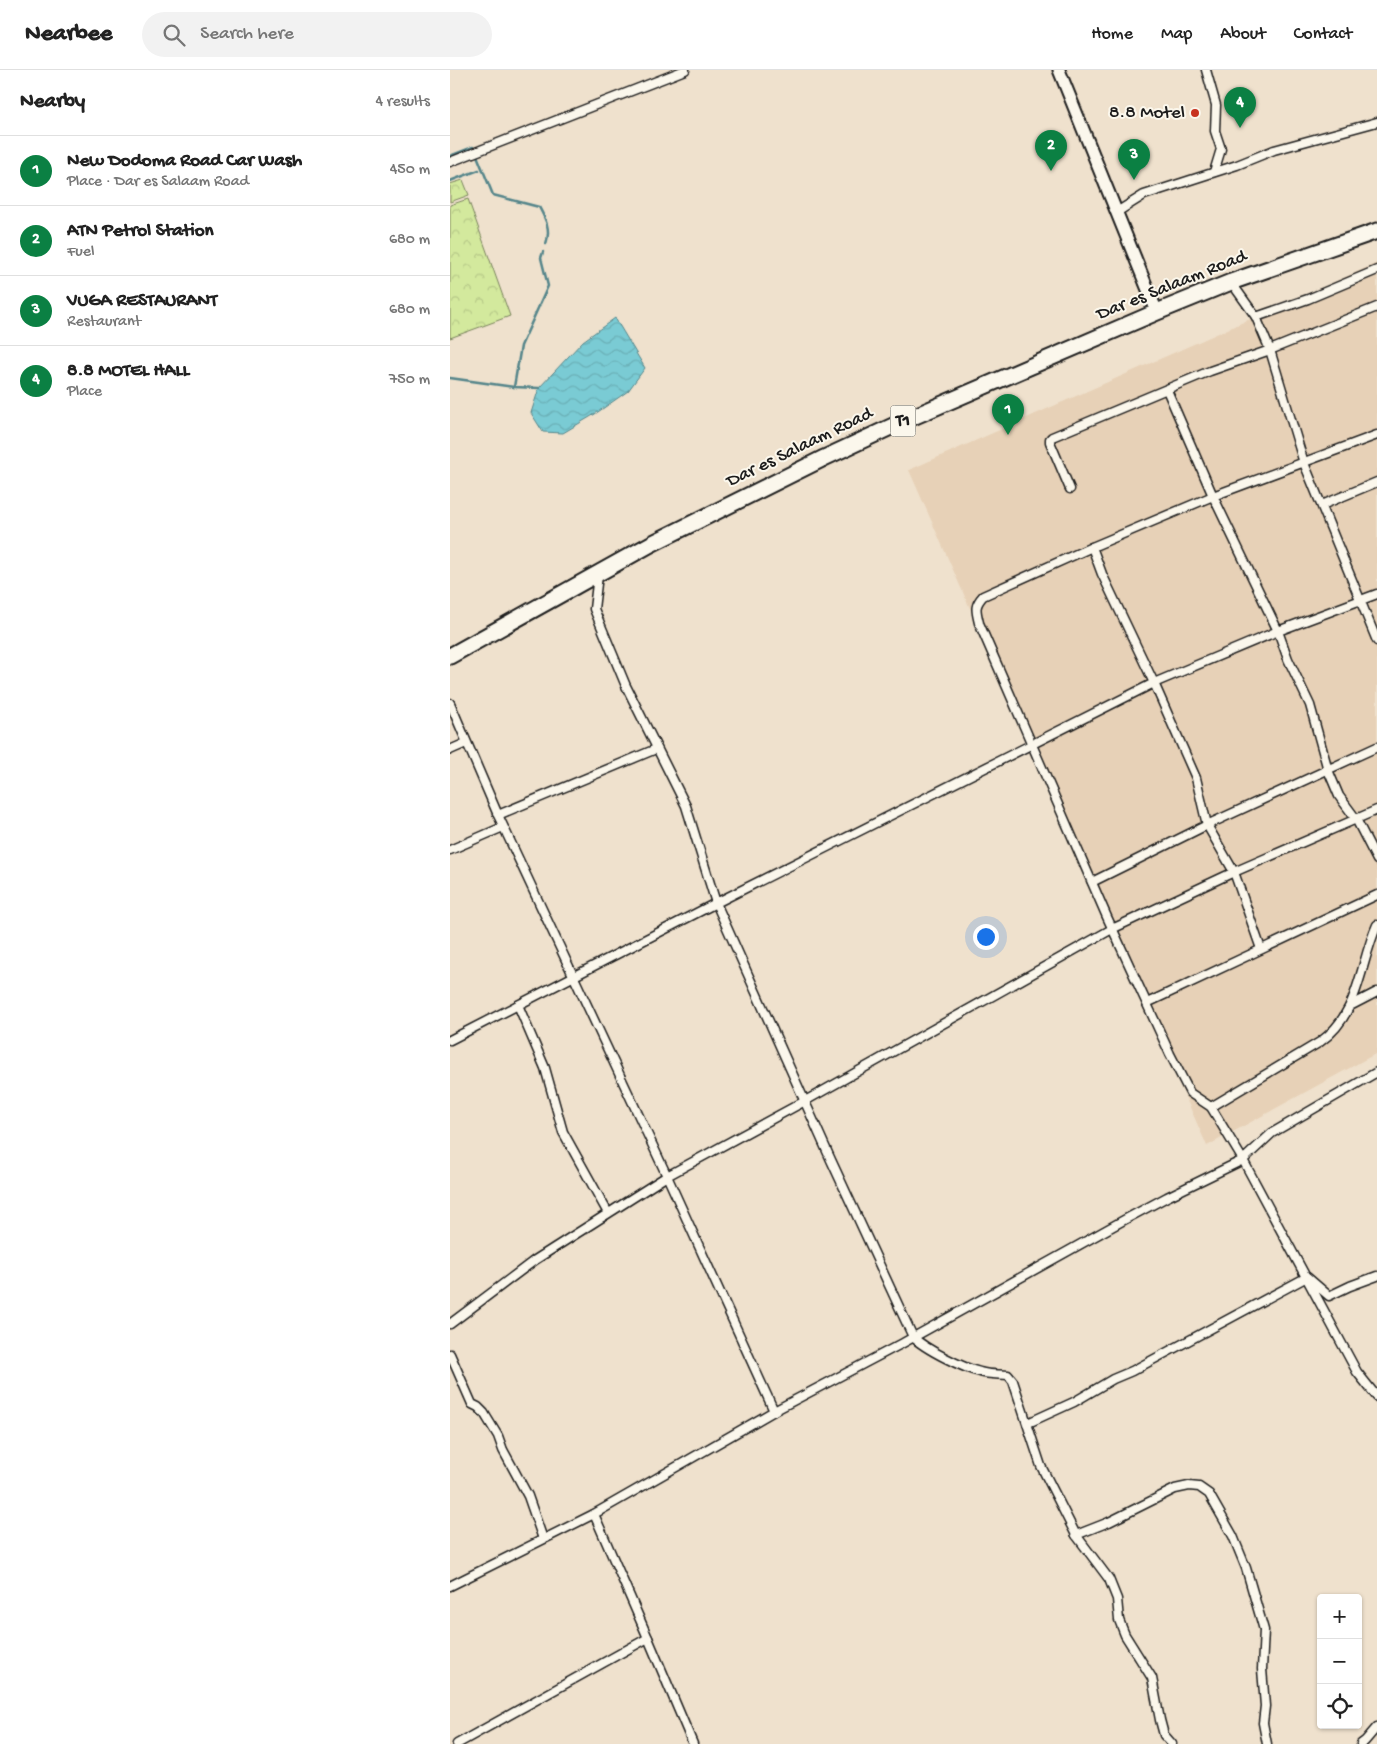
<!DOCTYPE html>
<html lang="en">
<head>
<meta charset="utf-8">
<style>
  :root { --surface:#fff; --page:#f2f2f2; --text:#222; --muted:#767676; --line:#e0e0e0; --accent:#0b8043 }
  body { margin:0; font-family:"Gochi Hand",sans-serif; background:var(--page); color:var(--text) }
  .controls { position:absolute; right:15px; bottom:15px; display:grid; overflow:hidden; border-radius:5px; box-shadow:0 1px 4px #0004 }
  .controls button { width:45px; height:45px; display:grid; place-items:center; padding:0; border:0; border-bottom:1px solid var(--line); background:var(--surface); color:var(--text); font:25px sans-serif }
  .you { position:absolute; left:535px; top:866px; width:18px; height:18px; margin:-12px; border:4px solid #fff; border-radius:50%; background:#1a73e8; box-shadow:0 0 0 8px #1a73e833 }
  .badge { display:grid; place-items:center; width:32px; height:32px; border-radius:50%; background:var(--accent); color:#fff; font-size:16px; font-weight:700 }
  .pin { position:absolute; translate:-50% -41px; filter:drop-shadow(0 1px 2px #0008) }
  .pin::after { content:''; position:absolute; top:26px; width:18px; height:15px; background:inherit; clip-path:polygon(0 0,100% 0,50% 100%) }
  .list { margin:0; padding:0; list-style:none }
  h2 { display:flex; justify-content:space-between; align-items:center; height:65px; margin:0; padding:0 20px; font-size:21px }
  h2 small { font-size:16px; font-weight:400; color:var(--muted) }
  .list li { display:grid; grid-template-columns:32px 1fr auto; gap:15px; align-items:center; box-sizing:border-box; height:70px; padding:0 20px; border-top:1px solid var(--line) }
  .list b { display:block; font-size:19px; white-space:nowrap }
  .list p { margin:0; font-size:16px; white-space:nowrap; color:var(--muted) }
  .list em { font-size:16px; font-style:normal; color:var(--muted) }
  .icon { flex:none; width:28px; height:28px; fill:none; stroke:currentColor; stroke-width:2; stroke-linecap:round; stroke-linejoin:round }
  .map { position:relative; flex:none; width:927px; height:1674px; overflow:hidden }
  header { display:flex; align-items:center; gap:30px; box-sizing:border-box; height:70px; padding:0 25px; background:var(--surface); border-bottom:1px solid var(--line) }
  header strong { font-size:24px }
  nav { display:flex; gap:28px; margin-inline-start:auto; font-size:18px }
  .search { width:350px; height:45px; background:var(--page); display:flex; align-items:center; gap:12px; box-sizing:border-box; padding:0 18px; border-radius:28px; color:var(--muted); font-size:19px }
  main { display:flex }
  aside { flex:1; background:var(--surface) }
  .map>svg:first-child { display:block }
  .built { fill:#e7d1b7 }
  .park { fill:url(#park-crowns); stroke:#78825c }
  .water { fill:url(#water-waves); stroke:#54858a }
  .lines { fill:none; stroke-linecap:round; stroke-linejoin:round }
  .stream { stroke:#54858a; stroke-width:2.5 }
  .street-casing { stroke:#1c1c1c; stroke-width:11 }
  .secondary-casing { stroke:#1c1c1c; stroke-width:15 }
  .highway-casing { stroke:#1c1c1c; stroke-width:19 }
  .street { stroke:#fbf7ec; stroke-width:8 }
  .secondary { stroke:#fbf7ec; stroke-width:11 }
  .highway { stroke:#fbf7ec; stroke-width:15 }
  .poi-dot { fill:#c8321e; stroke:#fbf7ec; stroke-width:2 }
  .labels { text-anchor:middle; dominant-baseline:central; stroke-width:4; stroke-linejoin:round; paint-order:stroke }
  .shield { fill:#fbf7ec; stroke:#5f5e5a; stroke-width:1 }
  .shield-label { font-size:18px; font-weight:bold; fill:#1c1c1c }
  .poi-label { font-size:19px; fill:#1c1c1c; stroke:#fbf7ec; text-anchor:end }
  .street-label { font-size:19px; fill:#1c1c1c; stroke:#fbf7ec }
</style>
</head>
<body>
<header>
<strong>Nearbee</strong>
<div class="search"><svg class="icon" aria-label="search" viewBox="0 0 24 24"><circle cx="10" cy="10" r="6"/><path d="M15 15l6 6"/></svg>Search here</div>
<nav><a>Home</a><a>Map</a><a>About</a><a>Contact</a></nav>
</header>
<main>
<aside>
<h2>Nearby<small>4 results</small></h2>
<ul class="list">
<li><span class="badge">1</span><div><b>New Dodoma Road Car Wash</b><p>Place · Dar es Salaam Road</p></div><em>450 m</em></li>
<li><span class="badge">2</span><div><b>ATN Petrol Station</b><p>Fuel</p></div><em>680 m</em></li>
<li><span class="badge">3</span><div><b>VUGA RESTAURANT</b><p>Restaurant</p></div><em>680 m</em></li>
<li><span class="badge">4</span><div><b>8.8 MOTEL HALL</b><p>Place</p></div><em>750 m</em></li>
</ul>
</aside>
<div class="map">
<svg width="927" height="1674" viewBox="0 0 927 1674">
  <defs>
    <pattern id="park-crowns" width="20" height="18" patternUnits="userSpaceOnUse" patternTransform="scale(1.25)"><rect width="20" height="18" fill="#d3e99d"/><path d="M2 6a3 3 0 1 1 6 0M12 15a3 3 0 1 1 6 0" fill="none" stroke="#b5c787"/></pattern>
    <pattern id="water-waves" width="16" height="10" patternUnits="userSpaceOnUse" patternTransform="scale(1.25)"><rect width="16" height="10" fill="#7acbd4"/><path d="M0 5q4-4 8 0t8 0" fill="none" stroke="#69aeb5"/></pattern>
  </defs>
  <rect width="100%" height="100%" fill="#efe1cd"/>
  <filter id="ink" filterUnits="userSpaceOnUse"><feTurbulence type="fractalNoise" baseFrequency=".02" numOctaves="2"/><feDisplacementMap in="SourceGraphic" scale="10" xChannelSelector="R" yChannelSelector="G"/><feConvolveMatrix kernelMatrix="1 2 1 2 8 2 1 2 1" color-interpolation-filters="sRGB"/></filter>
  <g filter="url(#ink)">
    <polygon class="built" points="927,193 927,983 757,1076 459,400"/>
    <g class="park">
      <polygon points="13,110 19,125 0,132 0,114"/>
      <polygon points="18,129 60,246 0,268 0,135"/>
    </g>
    <polygon class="water" points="165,248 195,298 178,321 145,344 113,363 93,362 81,343 89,318 133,271"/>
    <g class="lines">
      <g class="stream">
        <path d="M26 83 43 125 89 137C96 150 101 159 96 174"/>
        <polyline points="0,86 23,77"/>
        <polyline points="0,111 29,100"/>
        <polyline points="0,308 64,317"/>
        <polyline points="89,318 64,317 71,276 98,216 91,188 93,182"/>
      </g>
      <defs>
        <g id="street">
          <polyline points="756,0 766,35 765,61 771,79 764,102"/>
          <polyline points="0,92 235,0"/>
          <polyline points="667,142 694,125 787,95 824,80 927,52"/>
          <polyline points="781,212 806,247 820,280 854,393 927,571"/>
          <polyline points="806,247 858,229 927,200"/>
          <polyline points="717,320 763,426 828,561 838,589 860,635 878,700 889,726 906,749 927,790"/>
          <path d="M927 365 763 426 642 477 533 526C524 536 526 540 529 553L657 847 720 984 740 1023 761 1037 793 1090 907 1302 927 1327"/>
          <polyline points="620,419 600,372 600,369 602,367 760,301 820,280 927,237"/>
          <polyline points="872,435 927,412"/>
          <polyline points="642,477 652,504 704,613 746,708 757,755 784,802 811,879"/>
          <path d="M148 505 144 539 176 616 236 736 266 833 381 1090 463 1267C475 1279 513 1298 530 1302 539 1305 549 1304 558 1305L563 1311 591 1396 626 1465 659 1509 667 1529 669 1550 675 1565 702 1608 710 1650 714 1665 722 1674"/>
          <polyline points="0,633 48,745 217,1106 324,1341"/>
          <polyline points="0,680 16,673"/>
          <polyline points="48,745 206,679"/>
          <polyline points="0,780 53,757"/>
          <polyline points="642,812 757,755 927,677"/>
          <polyline points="697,933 927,825"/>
          <polyline points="68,935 95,998 113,1062 158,1143"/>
          <polyline points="900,936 927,922"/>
          <polyline points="0,970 266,833 704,613 828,561 927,524"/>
          <path d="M761 1037 870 972C910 944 909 895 927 855"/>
          <polyline points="0,1254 85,1190 217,1106 355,1031 662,859 784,802 927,740"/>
          <polyline points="0,1284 22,1334 28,1337 34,1343 48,1366 53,1380 78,1426 93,1469"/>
          <polyline points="578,1353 624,1332 663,1309 682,1301 857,1207 879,1226 900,1216 927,1206"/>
          <polyline points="144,1444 198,1568"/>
          <polyline points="626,1465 659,1452 725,1419 739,1416 749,1417 759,1424 783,1466 796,1498 814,1560 812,1599 815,1636 813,1653 817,1674"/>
          <polyline points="0,1516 144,1444 324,1341 453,1273 674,1150 717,1127 793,1090 822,1063 927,1002"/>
          <polyline points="7,1674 198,1568 243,1674"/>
          <polyline points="911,1674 915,1671 927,1657"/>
        </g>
        <polyline id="secondary" points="609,0 707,242"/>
        <polyline id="highway" points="0,586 201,474 374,388 458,349 707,242 781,212 927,161"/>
      </defs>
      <use href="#street" class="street-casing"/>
      <use href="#secondary" class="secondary-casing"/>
      <use href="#highway" class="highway-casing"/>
      <use href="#street" class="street"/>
      <use href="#secondary" class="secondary"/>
      <use href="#highway" class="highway"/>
    </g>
  </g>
  <circle class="poi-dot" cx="745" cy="43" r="5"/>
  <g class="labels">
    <rect class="shield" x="440.5" y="335.5" width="25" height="31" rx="4"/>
    <g class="shield-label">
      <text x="453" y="351">T1</text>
    </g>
    <g class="poi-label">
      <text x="735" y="43">8.8 Motel</text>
    </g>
    <g class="street-label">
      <text transform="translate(722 216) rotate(-22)">Dar es Salaam Road</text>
      <text transform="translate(350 378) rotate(-26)">Dar es Salaam Road</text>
    </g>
  </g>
</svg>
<div class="controls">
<button>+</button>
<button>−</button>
<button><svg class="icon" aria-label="locate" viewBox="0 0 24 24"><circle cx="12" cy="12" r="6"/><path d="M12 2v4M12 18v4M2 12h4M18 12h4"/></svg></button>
</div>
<div class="you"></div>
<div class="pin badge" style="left:558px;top:365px">1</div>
<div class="pin badge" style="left:601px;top:101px">2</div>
<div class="pin badge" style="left:684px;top:110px">3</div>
<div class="pin badge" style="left:790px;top:58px">4</div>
</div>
</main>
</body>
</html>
